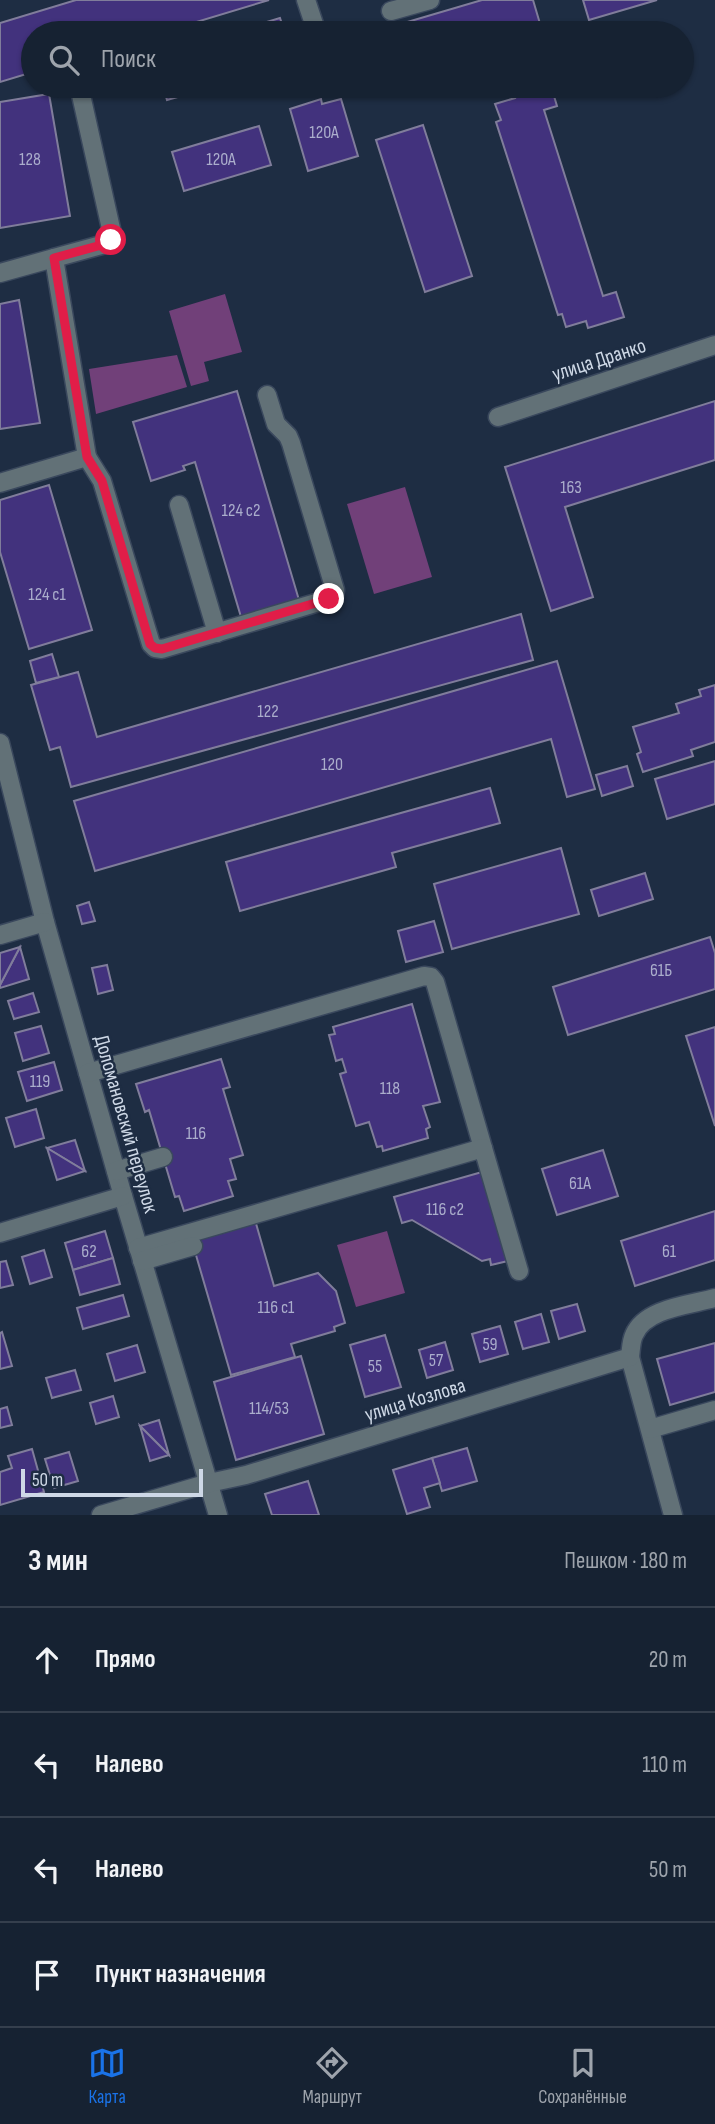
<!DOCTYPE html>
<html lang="ru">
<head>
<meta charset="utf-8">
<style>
  :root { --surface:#162232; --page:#1f2a3a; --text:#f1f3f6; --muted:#9ea4ac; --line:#353f4d; --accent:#1a73e8 }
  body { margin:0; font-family:"Sofia Sans Condensed",sans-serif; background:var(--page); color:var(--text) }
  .scale { position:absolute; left:21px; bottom:18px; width:182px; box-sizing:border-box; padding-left:7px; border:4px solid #ced8e6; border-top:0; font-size:19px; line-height:24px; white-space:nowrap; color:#ced8e6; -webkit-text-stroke:5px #1e2d43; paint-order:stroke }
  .stop { position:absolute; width:21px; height:21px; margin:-16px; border:5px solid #e11d48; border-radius:50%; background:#fff }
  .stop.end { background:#e11d48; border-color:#fff; box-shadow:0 2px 7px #0008 }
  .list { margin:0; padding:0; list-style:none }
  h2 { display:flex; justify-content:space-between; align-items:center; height:91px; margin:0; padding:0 28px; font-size:30px }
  h2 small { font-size:23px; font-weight:400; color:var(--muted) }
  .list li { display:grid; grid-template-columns:46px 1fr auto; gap:21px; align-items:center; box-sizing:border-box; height:105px; padding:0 28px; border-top:2px solid var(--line) }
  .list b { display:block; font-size:26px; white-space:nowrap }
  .list em { font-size:23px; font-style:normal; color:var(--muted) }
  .icon { flex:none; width:38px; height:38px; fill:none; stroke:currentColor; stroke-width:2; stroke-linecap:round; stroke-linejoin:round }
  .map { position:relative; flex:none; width:715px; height:1515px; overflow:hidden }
  .search { position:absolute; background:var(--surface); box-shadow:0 2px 5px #0004; left:21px; right:21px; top:21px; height:77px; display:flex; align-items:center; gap:18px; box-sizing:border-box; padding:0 24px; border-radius:38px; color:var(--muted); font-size:26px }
  .sheet { height:511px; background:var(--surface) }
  nav { display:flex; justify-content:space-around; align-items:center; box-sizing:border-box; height:98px; border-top:2px solid var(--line); background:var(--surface); font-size:19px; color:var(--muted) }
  nav a { display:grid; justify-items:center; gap:4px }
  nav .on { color:var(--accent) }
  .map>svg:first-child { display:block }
  .green { fill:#714079 }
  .building { fill:#42327d; stroke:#807d9b; stroke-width:2 }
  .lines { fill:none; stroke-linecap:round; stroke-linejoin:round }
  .minor-casing { stroke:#3a485d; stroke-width:21 }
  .minor { stroke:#627177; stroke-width:18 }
  .route { stroke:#e11d48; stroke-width:9 }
  .labels { text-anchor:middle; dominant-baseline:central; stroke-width:5; stroke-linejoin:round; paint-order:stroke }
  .number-label { font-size:18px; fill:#abaecc }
  .street-label { font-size:21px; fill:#ced8e6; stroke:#1e2d43 }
</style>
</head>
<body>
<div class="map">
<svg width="715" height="1515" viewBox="0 0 715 1515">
  <rect width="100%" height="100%" fill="#1e2d43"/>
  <g class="green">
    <polygon points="225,294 242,352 204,362 209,381 191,386 169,311"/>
    <polygon points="177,355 187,387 96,414 89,369"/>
    <polygon points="405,487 432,577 374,594 347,504"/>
    <polygon points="387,1231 405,1293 356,1307 337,1245"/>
  </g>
  <g class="building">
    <polygon points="76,0 269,0 160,33 33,33 33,72 0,82 0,23"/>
    <polygon points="482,0 533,0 541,27 524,33 370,33"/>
    <polygon points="583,0 657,0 589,20"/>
    <polygon points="280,18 285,33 230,33"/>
    <polygon points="163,86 217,86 167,100"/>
    <polygon points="536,86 551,86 557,106 544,110 603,296 616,292 624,317 588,328 586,321 566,327 562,314 558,315 496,122 501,120 495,104 515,98 513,93"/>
    <polygon points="49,94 70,216 0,228 0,102"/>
    <polygon points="321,99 322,104 341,99 358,156 308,171 290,109"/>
    <polygon points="423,125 472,276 425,292 376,140"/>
    <polygon points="259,126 271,165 184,191 172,152"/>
    <polygon points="19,300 40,423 0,429 0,304"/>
    <polygon points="237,391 299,600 241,617 195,462 183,466 185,470 151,481 133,422"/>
    <polygon points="715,401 715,460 565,507 593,597 551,611 505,467"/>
    <polygon points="49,485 92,630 29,649 0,552 0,500"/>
    <polygon points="521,614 533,660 71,787 60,747 50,750 31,685 78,672 97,737"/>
    <polygon points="52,654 59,677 36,683 30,661"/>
    <polygon points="557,661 595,789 567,797 551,739 95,871 74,801"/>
    <polygon points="715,685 715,742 691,750 693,756 643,772 637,754 641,752 633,727 679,713 676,704 701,696 699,690"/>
    <polygon points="715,761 715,804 667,819 655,779"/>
    <polygon points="627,766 633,786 602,796 596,775"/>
    <polygon points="490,788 500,823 392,853 396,867 240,911 226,862"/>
    <polygon points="561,848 579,914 452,949 434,884"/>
    <polygon points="645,873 653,899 599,916 591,890"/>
    <polygon points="89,902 95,921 82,924 77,906"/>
    <polygon points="434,921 443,952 406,962 398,931"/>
    <polygon points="710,937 715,953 715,989 568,1035 553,987"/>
    <polygon points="20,947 29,979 0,988 0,985"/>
    <polygon points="20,947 0,985 0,953"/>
    <polygon points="107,965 113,990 98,994 92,968"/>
    <polygon points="33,993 39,1012 14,1019 8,1001"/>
    <polygon points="412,1004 440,1102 423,1106 430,1127 426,1129 428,1138 383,1151 382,1146 377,1147 369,1122 356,1126 340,1074 346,1072 342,1059 336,1061 329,1035 335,1034 333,1027"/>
    <polygon points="41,1026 49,1053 23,1061 15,1033"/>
    <polygon points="715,1027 715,1126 686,1036"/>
    <polygon points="221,1059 230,1087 223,1089 243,1155 230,1159 236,1179 228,1181 233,1196 184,1211 179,1196 175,1197 149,1110 145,1112 136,1084"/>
    <polygon points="54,1062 62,1090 27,1101 18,1072"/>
    <polygon points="36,1109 44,1138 15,1147 6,1118"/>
    <polygon points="75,1140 85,1171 47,1148"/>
    <polygon points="47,1148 85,1171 57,1180"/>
    <polygon points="603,1150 618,1196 557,1215 542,1169"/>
    <polygon points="482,1172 508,1261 491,1265 490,1259 482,1261 412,1220 402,1223 394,1197"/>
    <polygon points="715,1211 715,1260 635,1286 621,1241"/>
    <polygon points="255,1220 274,1286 318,1273 336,1291 345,1323 334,1327 335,1331 291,1344 295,1357 231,1375 191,1238"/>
    <polygon points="105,1231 113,1258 73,1270 65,1243"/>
    <polygon points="44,1250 52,1277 30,1284 22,1257"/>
    <polygon points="113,1258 120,1284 80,1295 73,1270"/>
    <polygon points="6,1261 13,1285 0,1288 0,1262"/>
    <polygon points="123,1295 129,1316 83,1329 77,1308"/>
    <polygon points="577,1304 585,1331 559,1339 551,1311"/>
    <polygon points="541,1314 549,1342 523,1349 515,1322"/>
    <polygon points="500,1326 508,1354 480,1362 472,1334"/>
    <polygon points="2,1332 12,1366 0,1369 0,1333"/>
    <polygon points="385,1335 401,1387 365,1397 350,1345"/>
    <polygon points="445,1342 453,1370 427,1378 419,1350"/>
    <polygon points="715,1343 715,1392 670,1405 657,1359"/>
    <polygon points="137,1345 145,1372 115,1381 107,1354"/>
    <polygon points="301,1356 324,1434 236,1460 214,1382"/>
    <polygon points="75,1370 81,1390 52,1398 46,1378"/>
    <polygon points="113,1396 119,1417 96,1424 90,1403"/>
    <polygon points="7,1407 12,1425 0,1428 0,1409"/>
    <polygon points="159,1420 169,1455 140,1426"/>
    <polygon points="140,1426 169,1455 150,1461"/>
    <polygon points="467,1448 477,1481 442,1491 432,1458"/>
    <polygon points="32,1449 44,1492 0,1505 0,1472 12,1468 8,1456"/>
    <polygon points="69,1452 78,1481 54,1488 45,1459"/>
    <polygon points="432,1458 440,1483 424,1488 430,1507 407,1514 393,1470"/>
    <polygon points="308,1481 319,1515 272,1515 265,1494"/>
  </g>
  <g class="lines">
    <defs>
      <g id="minor">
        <polyline points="306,0 317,33"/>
        <polyline points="391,11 430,0"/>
        <polyline points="79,86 112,233 111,240 105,244 54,258 87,457"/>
        <polyline points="0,273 54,258"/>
        <polyline points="498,417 715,345"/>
        <polyline points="0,483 87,457 102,481 151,644 155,648 162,649 329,599 334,596 335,590 291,443 288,436 276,424 267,395"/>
        <polyline points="179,505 217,633"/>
        <polyline points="0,743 45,922 123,1196 218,1515"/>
        <polyline points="0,935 45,922"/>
        <polyline points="88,1073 424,976 431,977 435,982 483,1148"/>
        <polyline points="116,1171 163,1157"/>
        <polyline points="0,1233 123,1196"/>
        <polyline points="138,1248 483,1148 519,1271"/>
        <polyline points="142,1261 193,1246"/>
        <polyline points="630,1357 673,1515"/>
        <polyline points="650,1429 715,1410"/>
        <path d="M101 1515 209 1483 246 1475 630 1357C631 1350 631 1341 634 1335 645 1308 690 1305 715 1298"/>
      </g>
    </defs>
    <use href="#minor" class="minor-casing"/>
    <use href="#minor" class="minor"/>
  </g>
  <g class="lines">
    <polyline class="route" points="111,240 105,244 54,258 87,457 102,481 150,644 155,648 162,649 329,599"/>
  </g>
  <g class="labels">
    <g class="number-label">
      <text x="324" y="132">120А</text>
      <text x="30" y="159">128</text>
      <text x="221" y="159">120А</text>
      <text x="571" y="487">163</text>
      <text x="241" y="510">124 с2</text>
      <text x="47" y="594">124 с1</text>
      <text x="268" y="711">122</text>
      <text x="332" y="764">120</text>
      <text x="661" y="970">61Б</text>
      <text x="40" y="1081">119</text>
      <text x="390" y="1088">118</text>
      <text x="196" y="1133">116</text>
      <text x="580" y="1183">61А</text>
      <text x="445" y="1209">116 с2</text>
      <text x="89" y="1251">62</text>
      <text x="669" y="1251">61</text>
      <text x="276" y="1307">116 с1</text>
      <text x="490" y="1344">59</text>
      <text x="436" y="1360">57</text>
      <text x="375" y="1366">55</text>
      <text x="269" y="1408">114/53</text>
    </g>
    <g class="street-label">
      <text transform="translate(599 360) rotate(-18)">улица Дранко</text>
      <text transform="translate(126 1124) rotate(74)">Доломановский переулок</text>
      <text transform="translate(415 1400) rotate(-17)">улица Козлова</text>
    </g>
  </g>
</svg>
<div class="scale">50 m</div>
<div class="stop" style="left:111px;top:240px"></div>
<div class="stop end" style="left:329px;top:599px"></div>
<div class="search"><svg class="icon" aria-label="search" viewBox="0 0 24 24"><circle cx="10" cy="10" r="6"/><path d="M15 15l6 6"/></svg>Поиск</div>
</div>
<section class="sheet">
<h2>3 мин<small>Пешком · 180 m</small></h2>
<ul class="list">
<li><svg class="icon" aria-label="ahead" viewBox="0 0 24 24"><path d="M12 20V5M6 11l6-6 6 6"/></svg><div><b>Прямо</b></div><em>20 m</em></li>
<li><svg class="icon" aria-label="left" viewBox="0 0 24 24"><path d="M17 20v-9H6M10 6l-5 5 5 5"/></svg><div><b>Налево</b></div><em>110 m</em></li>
<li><svg class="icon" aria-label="left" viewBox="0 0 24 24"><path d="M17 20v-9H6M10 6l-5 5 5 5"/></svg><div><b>Налево</b></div><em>50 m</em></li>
<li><svg class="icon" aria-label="arrive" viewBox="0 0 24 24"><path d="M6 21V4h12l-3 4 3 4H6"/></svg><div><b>Пункт назначения</b></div></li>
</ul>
</section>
<nav>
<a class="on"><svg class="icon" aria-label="map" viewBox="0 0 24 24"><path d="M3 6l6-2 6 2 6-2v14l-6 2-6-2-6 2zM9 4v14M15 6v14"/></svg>Карта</a>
<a><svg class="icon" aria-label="directions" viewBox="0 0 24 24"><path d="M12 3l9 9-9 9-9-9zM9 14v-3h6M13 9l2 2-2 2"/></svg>Маршрут</a>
<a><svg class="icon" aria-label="saved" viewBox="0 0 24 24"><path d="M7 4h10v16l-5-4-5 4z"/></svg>Сохранённые</a>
</nav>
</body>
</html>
